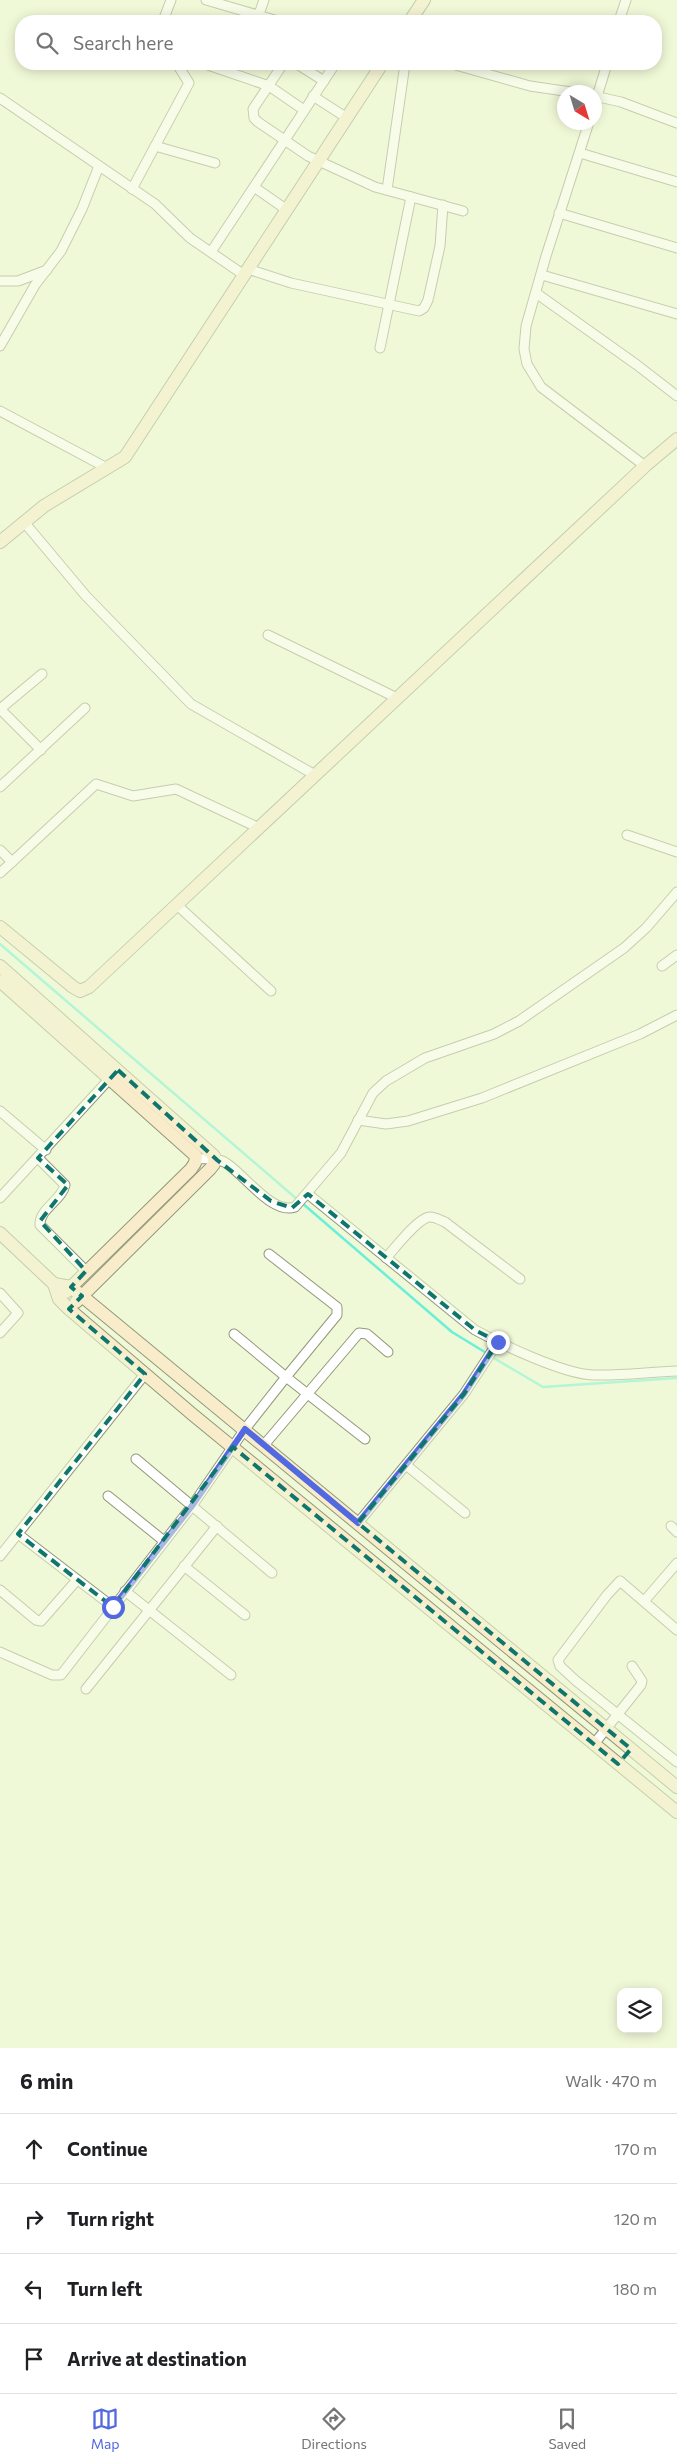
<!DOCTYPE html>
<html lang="en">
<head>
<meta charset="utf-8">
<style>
  :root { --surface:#fff; --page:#f2f2f2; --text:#202124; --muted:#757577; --line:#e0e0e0; --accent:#5269df }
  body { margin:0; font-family:Commissioner,sans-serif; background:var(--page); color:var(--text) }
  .controls { position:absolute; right:15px; bottom:15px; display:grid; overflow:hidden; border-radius:10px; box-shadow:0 2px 12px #0003 }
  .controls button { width:45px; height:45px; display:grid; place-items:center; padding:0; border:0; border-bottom:1px solid var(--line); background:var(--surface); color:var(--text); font:25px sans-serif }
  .compass { position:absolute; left:557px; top:85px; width:45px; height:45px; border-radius:50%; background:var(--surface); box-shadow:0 2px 12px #0003; rotate:142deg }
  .stop { position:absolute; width:15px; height:15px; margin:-11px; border:4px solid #5269df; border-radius:50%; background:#fff }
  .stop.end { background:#5269df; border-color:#fff; box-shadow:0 1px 5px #0008 }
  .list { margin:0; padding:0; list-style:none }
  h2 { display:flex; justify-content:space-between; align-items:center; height:65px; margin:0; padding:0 20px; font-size:21px }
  h2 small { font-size:16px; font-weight:400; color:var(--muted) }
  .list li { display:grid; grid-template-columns:32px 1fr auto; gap:15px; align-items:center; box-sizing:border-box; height:70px; padding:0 20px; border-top:1px solid var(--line) }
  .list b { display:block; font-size:19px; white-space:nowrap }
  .list em { font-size:16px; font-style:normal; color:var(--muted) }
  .icon { flex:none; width:28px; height:28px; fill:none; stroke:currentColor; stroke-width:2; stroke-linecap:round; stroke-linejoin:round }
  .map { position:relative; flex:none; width:677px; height:2048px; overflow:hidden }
  .search { position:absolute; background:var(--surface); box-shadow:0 2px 12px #0003; left:15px; right:15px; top:15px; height:55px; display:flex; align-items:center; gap:12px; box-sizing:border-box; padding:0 18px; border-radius:20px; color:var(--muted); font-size:19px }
  .sheet { height:345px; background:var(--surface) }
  nav { display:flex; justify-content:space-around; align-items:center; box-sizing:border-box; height:70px; border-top:1px solid var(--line); background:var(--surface); font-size:14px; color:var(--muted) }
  nav a { display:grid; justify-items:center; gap:2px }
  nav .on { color:var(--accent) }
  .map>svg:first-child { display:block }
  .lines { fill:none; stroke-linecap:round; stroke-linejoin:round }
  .stream { stroke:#6befd8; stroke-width:2.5 }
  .street-casing { stroke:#91987a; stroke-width:11 }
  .secondary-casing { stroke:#91987a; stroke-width:14 }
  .street { stroke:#fff; stroke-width:9 }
  .secondary { stroke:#f8ecca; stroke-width:12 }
  .route { stroke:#5269df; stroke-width:6 }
  .marked { fill:none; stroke:#0f766e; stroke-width:4; stroke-dasharray:10 6; stroke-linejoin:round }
</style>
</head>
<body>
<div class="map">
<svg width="677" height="2048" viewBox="0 0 677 2048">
  <rect width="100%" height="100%" fill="#f0f9d7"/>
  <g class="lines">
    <g class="stream">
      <polyline points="0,944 298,1200"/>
      <polyline points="302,1203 452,1332 488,1354"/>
      <polyline points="492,1357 543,1387 677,1378"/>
    </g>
    <defs>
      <g id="street">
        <polyline points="206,0 278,21"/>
        <polyline points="259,14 264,0"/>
        <polyline points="163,21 171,0"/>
        <polyline points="619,21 626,0"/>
        <polyline points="205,64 269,86 304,110"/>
        <polyline points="283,64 253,109 254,118 258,122 308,156 375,187 463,211"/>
        <polyline points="297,64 324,81"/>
        <polyline points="452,64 530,86 571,92"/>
        <polyline points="313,96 347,118"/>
        <polyline points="594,96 621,102 677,123"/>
        <polyline points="0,98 155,204 190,238 244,275"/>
        <polyline points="594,106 607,64"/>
        <polyline points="589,122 546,256 526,326 524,349 527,364 541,387 645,466"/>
        <polyline points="155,146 215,163"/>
        <polyline points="580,153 677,182"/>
        <polyline points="254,187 287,210"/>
        <polyline points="132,189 189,83 177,64"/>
        <polyline points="387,190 405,64"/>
        <polyline points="559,213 677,248"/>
        <polyline points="211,252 335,64"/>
        <polyline points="248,269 291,283 419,311 424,308 428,300 440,246 443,205"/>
        <polyline points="542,275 677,314"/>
        <polyline points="0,281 18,281 47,270"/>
        <polyline points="536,293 637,365 677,396"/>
        <polyline points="0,346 35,285 61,251 82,209 99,166"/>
        <polyline points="380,348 411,197"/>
        <polyline points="0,411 107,468"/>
        <polyline points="24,522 86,596 191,704 315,775"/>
        <polyline points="268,635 397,698"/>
        <polyline points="0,709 41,750"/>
        <polyline points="0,709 42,674"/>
        <polyline points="0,787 85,708"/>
        <polyline points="627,835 677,852"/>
        <polyline points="0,850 12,862 0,873"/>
        <polyline points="12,862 96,784 133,796 176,789 259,828"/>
        <polyline points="177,905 271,991"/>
        <polyline points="662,966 677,955"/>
        <polyline points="0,1111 46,1150"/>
        <polyline points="358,1120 386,1124 408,1121 482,1098 640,1034 677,1015"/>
        <path d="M38 1158 65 1185C62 1200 39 1209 40 1225L86 1271"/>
        <path d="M196 1159C206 1159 217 1157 226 1163 244 1174 272 1215 295 1207L341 1153 373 1093 386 1081 425 1058 494 1034 519 1021 624 948 646 928 677 892"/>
        <path d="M308 1194 475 1330C501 1344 563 1374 593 1375 620 1376 649 1372 677 1371"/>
        <polyline points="0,1198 113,1075"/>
        <path d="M386 1258C396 1247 413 1224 426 1218 431 1215 440 1220 445 1222L520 1279"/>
        <polyline points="0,1293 18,1313 0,1333"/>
        <polyline points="234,1334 286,1377 337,1315 337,1307 269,1254"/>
        <polyline points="264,1445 359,1333 367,1334 388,1352"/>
        <polyline points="136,1459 272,1573"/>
        <polyline points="406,1465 465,1513"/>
        <polyline points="108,1496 164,1541"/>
        <polyline points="358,1523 464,1394 498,1342"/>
        <polyline points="671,1526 677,1532"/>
        <polyline points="18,1534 113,1607"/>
        <polyline points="0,1556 145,1374"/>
        <polyline points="184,1566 245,1615"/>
        <polyline points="0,1590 36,1620 41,1621 77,1580"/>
        <polyline points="125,1591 231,1675"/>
        <polyline points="646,1599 677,1563"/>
        <polyline points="677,1630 620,1581 607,1595 558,1660 560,1666 575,1680 677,1762"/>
        <polyline points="0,1652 52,1675 61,1675 192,1506 245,1429 286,1377 365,1439"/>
        <polyline points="86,1689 217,1526"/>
        <polyline points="594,1744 641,1685 642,1681 632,1666"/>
      </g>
      <g id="secondary">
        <polyline points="410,21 424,0"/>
        <polyline points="0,542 44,506 125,457 382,64"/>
        <polyline points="0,927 73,987 80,991 89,987 645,466 677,439"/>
        <polyline points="0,966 214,1156 214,1164 210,1169 76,1302"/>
        <polyline points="0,981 196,1156 195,1163 191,1169 66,1292"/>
        <polyline points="0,1233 54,1284 59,1299 69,1309 192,1414 677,1812"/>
        <polyline points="54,1284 71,1287 677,1787"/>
      </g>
    </defs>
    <use href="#street" class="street-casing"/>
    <use href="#secondary" class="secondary-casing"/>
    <use href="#street" class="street"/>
    <use href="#secondary" class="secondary"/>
  </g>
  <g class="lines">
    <polyline class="route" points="113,1607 192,1506 245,1429 358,1523 464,1394 498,1342"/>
  </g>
  <path d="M0 0H677V2048H0ZM118 1070 217 1160 271 1201 292 1208 308 1194 475 1330 498 1342 464 1394 358 1523 631 1749 618 1764 233 1447 113 1607 18 1534 145 1374 69 1309 82 1296 71 1287 86 1271 40 1221 68 1185 38 1158Z" fill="#f0f9d7" fill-opacity=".55" fill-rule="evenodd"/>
  <path class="marked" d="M118 1070 217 1160 271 1201 292 1208 308 1194 475 1330 498 1342 464 1394 358 1523 631 1749 618 1764 233 1447 113 1607 18 1534 145 1374 69 1309 82 1296 71 1287 86 1271 40 1221 68 1185 38 1158Z"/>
</svg>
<div class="controls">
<button><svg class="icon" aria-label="layers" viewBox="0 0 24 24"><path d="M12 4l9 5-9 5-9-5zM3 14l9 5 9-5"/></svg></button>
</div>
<svg class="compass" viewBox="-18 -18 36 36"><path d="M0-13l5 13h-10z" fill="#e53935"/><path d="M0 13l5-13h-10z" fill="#757577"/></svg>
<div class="stop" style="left:113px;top:1607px"></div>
<div class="stop end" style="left:498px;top:1342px"></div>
<div class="search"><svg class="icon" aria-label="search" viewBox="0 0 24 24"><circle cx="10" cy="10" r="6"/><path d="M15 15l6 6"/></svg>Search here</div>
</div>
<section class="sheet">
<h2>6 min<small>Walk · 470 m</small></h2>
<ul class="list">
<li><svg class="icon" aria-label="ahead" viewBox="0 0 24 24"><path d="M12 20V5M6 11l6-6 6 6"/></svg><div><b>Continue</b></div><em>170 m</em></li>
<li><svg class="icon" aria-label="right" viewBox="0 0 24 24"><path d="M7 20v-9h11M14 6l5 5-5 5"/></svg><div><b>Turn right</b></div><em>120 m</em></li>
<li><svg class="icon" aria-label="left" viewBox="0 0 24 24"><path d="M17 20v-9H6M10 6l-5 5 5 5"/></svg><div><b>Turn left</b></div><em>180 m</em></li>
<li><svg class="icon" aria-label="arrive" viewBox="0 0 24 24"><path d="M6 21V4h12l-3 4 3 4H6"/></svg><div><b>Arrive at destination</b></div></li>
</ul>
</section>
<nav>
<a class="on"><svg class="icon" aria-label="map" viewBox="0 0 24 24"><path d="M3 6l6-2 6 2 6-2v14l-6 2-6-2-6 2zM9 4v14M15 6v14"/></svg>Map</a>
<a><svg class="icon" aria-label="directions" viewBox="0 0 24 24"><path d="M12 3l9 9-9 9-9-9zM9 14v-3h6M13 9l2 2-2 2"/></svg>Directions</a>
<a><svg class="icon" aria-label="saved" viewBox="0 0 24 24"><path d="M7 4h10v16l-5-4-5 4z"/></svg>Saved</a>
</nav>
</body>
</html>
